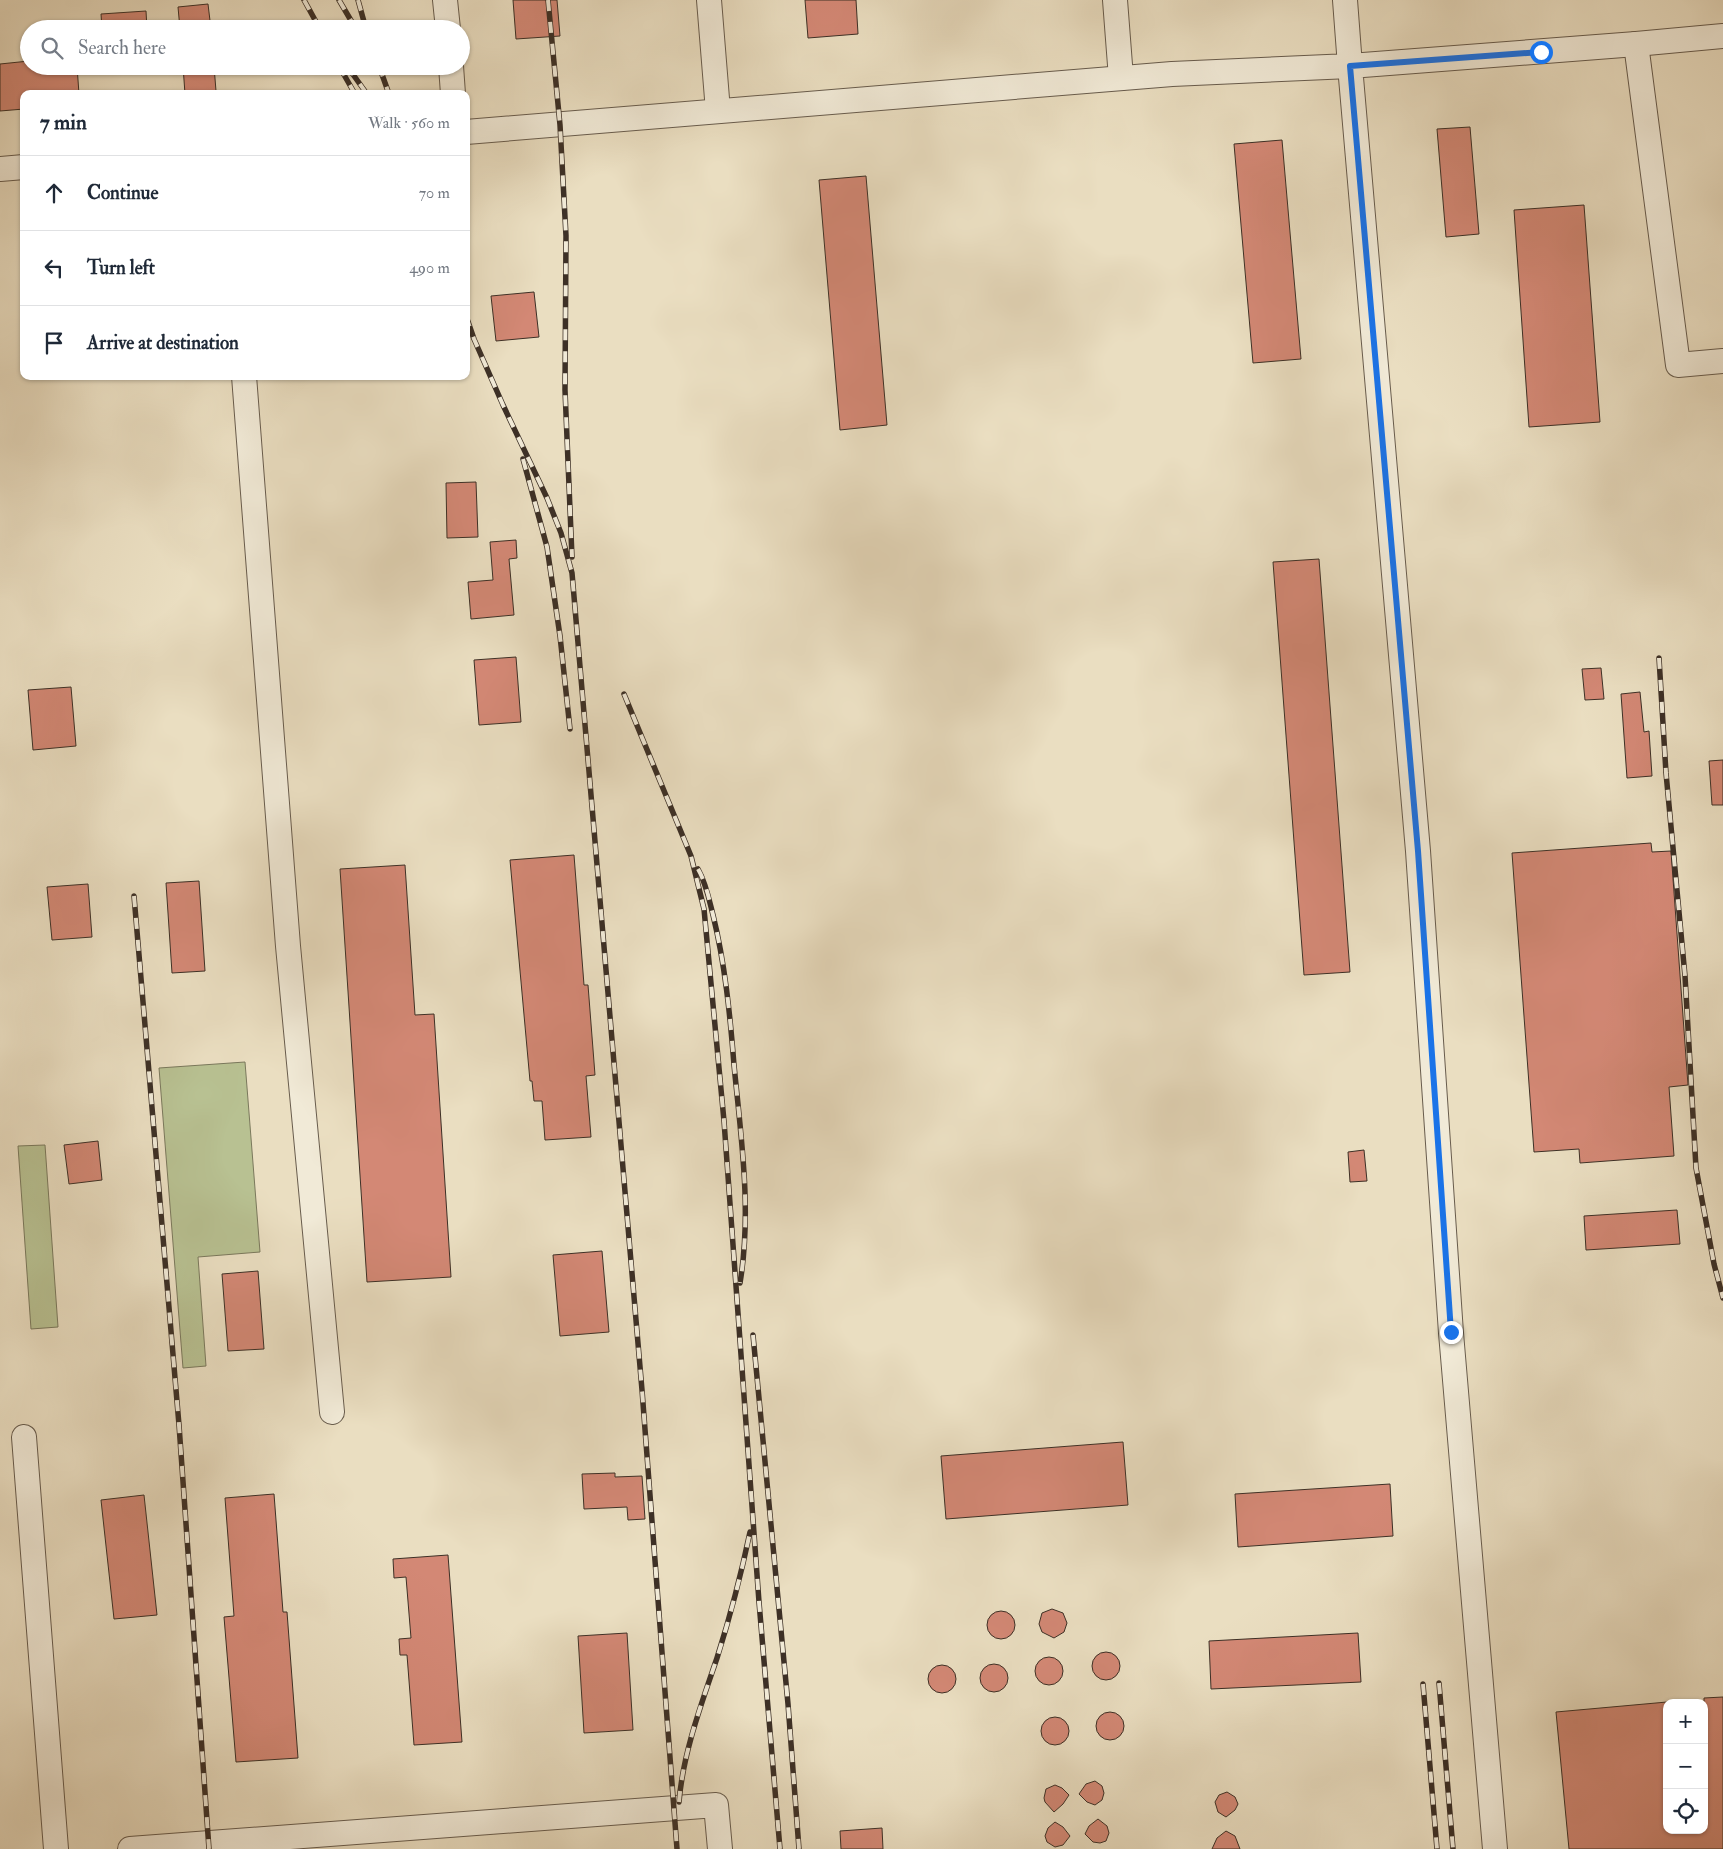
<!DOCTYPE html>
<html lang="en">
<head>
<meta charset="utf-8">
<style>
  :root { --surface:#fff; --page:#f6f6f7; --text:#1f2937; --muted:#747a83; --line:#e0e1e3 }
  body { margin:0; font-family:"IM FELL Double Pica",serif; background:var(--page); color:var(--text) }
  .controls { position:absolute; right:15px; bottom:15px; display:grid; overflow:hidden; border-radius:10px; box-shadow:0 1px 4px #0004 }
  .controls button { width:45px; height:45px; display:grid; place-items:center; padding:0; border:0; border-bottom:1px solid var(--line); background:var(--surface); color:var(--text); font:25px sans-serif }
  .stop { position:absolute; width:15px; height:15px; margin:-11px; border:4px solid #1a73e8; border-radius:50%; background:#fff }
  .stop.end { background:#1a73e8; border-color:#fff; box-shadow:0 1px 5px #0008 }
  .list { margin:0; padding:0; list-style:none }
  h2 { display:flex; justify-content:space-between; align-items:center; height:65px; margin:0; padding:0 20px; font-size:21px }
  h2 small { font-size:16px; font-weight:400; color:var(--muted) }
  .list li { display:grid; grid-template-columns:32px 1fr auto; gap:15px; align-items:center; box-sizing:border-box; height:75px; padding:0 20px; border-top:1px solid var(--line) }
  .list b { display:block; font-size:19px; white-space:nowrap }
  .list em { font-size:16px; font-style:normal; color:var(--muted) }
  .icon { flex:none; width:28px; height:28px; fill:none; stroke:currentColor; stroke-width:2; stroke-linecap:round; stroke-linejoin:round }
  .map { position:relative; flex:none; width:1723px; height:1849px; overflow:hidden }
  .search { position:absolute; background:var(--surface); box-shadow:0 1px 4px #0004; left:20px; top:20px; width:450px; height:55px; display:flex; align-items:center; gap:12px; box-sizing:border-box; padding:0 18px; border-radius:28px; color:var(--muted); font-size:19px }
  .panel { position:absolute; background:var(--surface); box-shadow:0 1px 4px #0004; left:20px; top:90px; width:450px; height:290px; border-radius:10px }
  .map>svg:first-child { display:block }
  .green { fill:#b8c192; stroke:#7a785c }
  .building { fill:#d38875; stroke:#3d3026 }
  .lines { fill:none; stroke-linecap:round; stroke-linejoin:round }
  .minor-casing { stroke:#685c4d; stroke-width:26 }
  .minor { stroke:#f1ead7; stroke-width:24 }
  .rail-casing { stroke:#3d3026; stroke-width:5.5 }
  .rail { stroke:#f1ead7; stroke-width:4; stroke-dasharray:11; stroke-linecap:butt }
  .route { stroke:#1a73e8; stroke-width:6 }
</style>
</head>
<body>
<div class="map">
<svg width="1723" height="1849" viewBox="0 0 1723 1849">
  <rect width="100%" height="100%" fill="#eadec1"/>
  <filter id="stains"><feTurbulence type="fractalNoise" baseFrequency=".004" numOctaves="4"/><feColorMatrix values="0 0 0 0 .2 0 0 0 0 .09 0 0 0 0 .02 0 0 0 .5 -.17"/></filter>
  <radialGradient id="worn" r=".72"><stop offset=".6" stop-color="#630" stop-opacity="0"/><stop offset="1" stop-color="#630" stop-opacity=".3"/></radialGradient>
  <g class="green">
    <polygon points="245,1062 260,1252 198,1257 206,1366 183,1368 159,1068"/>
    <polygon points="45,1145 58,1327 31,1329 18,1146"/>
  </g>
  <g class="building">
    <polygon points="513,0 557,0 560,36 516,39"/>
    <polygon points="805,0 856,0 858,34 808,38"/>
    <polygon points="208,4 211,29 180,29 178,7"/>
    <polygon points="146,11 147,29 102,29 101,14"/>
    <polygon points="29,61 29,66 77,66 79,94 24,94 24,109 0,111 0,64"/>
    <polygon points="183,66 214,66 216,91 185,94"/>
    <polygon points="1470,127 1479,234 1446,237 1437,129"/>
    <polygon points="1282,140 1301,359 1253,363 1234,144"/>
    <polygon points="866,176 887,425 840,430 819,180"/>
    <polygon points="1584,205 1600,422 1529,427 1514,210"/>
    <polygon points="534,292 539,337 496,341 491,296"/>
    <polygon points="476,482 478,537 447,538 446,483"/>
    <polygon points="516,540 517,558 509,559 514,615 471,619 468,582 493,580 490,542"/>
    <polygon points="1319,559 1350,972 1304,975 1273,562"/>
    <polygon points="516,657 521,722 479,725 474,660"/>
    <polygon points="1601,668 1604,699 1585,700 1582,669"/>
    <polygon points="71,687 76,746 33,750 28,690"/>
    <polygon points="1640,692 1644,732 1649,731 1652,776 1627,778 1621,694"/>
    <polygon points="1723,760 1723,805 1712,805 1709,761"/>
    <polygon points="1651,843 1652,852 1671,851 1688,1085 1669,1087 1674,1156 1580,1163 1579,1149 1534,1152 1512,853"/>
    <polygon points="574,855 584,985 588,985 595,1075 586,1076 591,1137 545,1140 542,1101 534,1101 532,1081 530,1081 510,860"/>
    <polygon points="405,865 415,1015 434,1014 451,1277 367,1282 340,869"/>
    <polygon points="199,881 205,971 172,973 166,883"/>
    <polygon points="88,884 92,937 52,940 47,887"/>
    <polygon points="98,1141 102,1180 69,1184 64,1145"/>
    <polygon points="1364,1150 1367,1181 1350,1182 1348,1152"/>
    <polygon points="1677,1210 1680,1244 1586,1250 1584,1216"/>
    <polygon points="602,1251 609,1332 560,1336 553,1255"/>
    <polygon points="258,1271 264,1349 228,1351 222,1274"/>
    <polygon points="1123,1442 1128,1505 946,1519 941,1456"/>
    <polygon points="615,1473 615,1477 642,1476 645,1519 628,1520 627,1507 584,1509 582,1474"/>
    <polygon points="1390,1484 1393,1536 1238,1547 1235,1494"/>
    <polygon points="274,1494 283,1612 287,1612 298,1758 236,1762 224,1617 234,1616 225,1498"/>
    <polygon points="144,1495 157,1615 114,1619 101,1500"/>
    <polygon points="448,1555 462,1742 414,1745 407,1655 400,1655 399,1639 411,1638 406,1577 394,1578 393,1559"/>
    <polygon points="1052,1609 1063,1613 1067,1623 1064,1632 1054,1638 1042,1632 1039,1624 1042,1613"/>
    <circle cx="1001" cy="1625" r="14"/>
    <polygon points="627,1633 633,1730 584,1733 578,1636"/>
    <polygon points="1358,1633 1361,1682 1211,1689 1209,1641"/>
    <circle cx="1106" cy="1666" r="14"/>
    <circle cx="1049" cy="1671" r="14"/>
    <circle cx="994" cy="1678" r="14"/>
    <circle cx="942" cy="1679" r="14"/>
    <polygon points="1723,1697 1723,1849 1569,1849 1556,1712 1667,1702 1667,1830 1704,1830 1704,1698"/>
    <circle cx="1110" cy="1726" r="14"/>
    <circle cx="1055" cy="1731" r="14"/>
    <polygon points="1095,1781 1102,1786 1104,1793 1102,1800 1095,1805 1087,1802 1079,1794 1086,1784"/>
    <polygon points="1055,1785 1062,1788 1069,1795 1063,1804 1054,1812 1045,1802 1044,1798 1046,1789"/>
    <polygon points="1227,1792 1235,1797 1238,1804 1235,1810 1226,1817 1218,1812 1215,1802 1219,1795"/>
    <polygon points="1098,1819 1107,1826 1109,1833 1106,1841 1100,1843 1093,1842 1085,1834 1089,1826"/>
    <polygon points="1055,1822 1063,1827 1070,1836 1063,1845 1055,1847 1047,1842 1045,1836 1048,1828"/>
    <polygon points="882,1828 883,1849 841,1849 840,1831"/>
    <polygon points="1226,1831 1235,1836 1240,1849 1212,1849 1217,1838"/>
  </g>
  <g class="lines">
    <defs>
      <g id="minor">
        <polyline points="445,0 448,29"/>
        <polyline points="709,0 718,111"/>
        <polyline points="1115,0 1121,78"/>
        <polyline points="1636,44 1678,365 1723,361"/>
        <polyline points="451,66 453,94"/>
        <polyline points="466,132 1172,74 1350,66 1345,0"/>
        <polyline points="0,169 24,167"/>
        <polyline points="244,376 288,946 332,1412"/>
        <polyline points="24,1437 56,1849"/>
        <polyline points="130,1849 716,1805 720,1849"/>
        <polyline points="1495,1849 1451,1333 1418,851 1350,66 1636,44 1723,36"/>
      </g>
    </defs>
    <use href="#minor" class="minor-casing"/>
    <use href="#minor" class="minor"/>
    <defs>
      <g id="rail">
        <polyline points="304,0 320,29"/>
        <polyline points="339,0 356,29"/>
        <polyline points="358,0 366,29"/>
        <polyline points="548,0 560,125 566,236 565,390 572,557"/>
        <polyline points="339,66 355,94"/>
        <polyline points="347,66 367,94"/>
        <polyline points="379,66 389,94"/>
        <polyline points="466,316 474,339 503,405 547,498 561,533 572,573 642,1390 677,1849"/>
        <polyline points="523,459 547,547 560,636 570,729"/>
        <polyline points="1659,658 1666,773 1685,976 1696,1168 1714,1264 1723,1298"/>
        <polyline points="624,694 691,856 704,909 724,1121 759,1602 780,1849"/>
        <path d="M698 869C706 883 709 899 713 915 725 964 730 1014 734 1065 741 1137 752 1211 740 1283"/>
        <polyline points="134,896 179,1425 209,1849"/>
        <polyline points="753,1335 788,1704 799,1849"/>
        <polyline points="1439,1683 1453,1849"/>
        <polyline points="1423,1684 1437,1849"/>
        <path d="M679 1802C683 1753 701 1705 717 1658 730 1617 741 1575 750 1532"/>
      </g>
    </defs>
    <use href="#rail" class="rail-casing"/>
    <use href="#rail" class="rail"/>
  </g>
  <g class="lines">
    <polyline class="route" points="1451,1332 1418,851 1350,66 1541,52"/>
  </g>
  <rect width="100%" height="100%" filter="url(#stains)"/>
  <rect width="100%" height="100%" fill="url(#worn)"/>
</svg>
<div class="controls">
<button>+</button>
<button>−</button>
<button><svg class="icon" aria-label="locate" viewBox="0 0 24 24"><circle cx="12" cy="12" r="6"/><path d="M12 2v4M12 18v4M2 12h4M18 12h4"/></svg></button>
</div>
<div class="stop" style="left:1541px;top:52px"></div>
<div class="stop end" style="left:1451px;top:1332px"></div>
<div class="search"><svg class="icon" aria-label="search" viewBox="0 0 24 24"><circle cx="10" cy="10" r="6"/><path d="M15 15l6 6"/></svg>Search here</div>
<section class="panel">
<h2>7 min<small>Walk · 560 m</small></h2>
<ul class="list">
<li><svg class="icon" aria-label="ahead" viewBox="0 0 24 24"><path d="M12 20V5M6 11l6-6 6 6"/></svg><div><b>Continue</b></div><em>70 m</em></li>
<li><svg class="icon" aria-label="left" viewBox="0 0 24 24"><path d="M17 20v-9H6M10 6l-5 5 5 5"/></svg><div><b>Turn left</b></div><em>490 m</em></li>
<li><svg class="icon" aria-label="arrive" viewBox="0 0 24 24"><path d="M6 21V4h12l-3 4 3 4H6"/></svg><div><b>Arrive at destination</b></div></li>
</ul>
</section>
</div>
</body>
</html>
